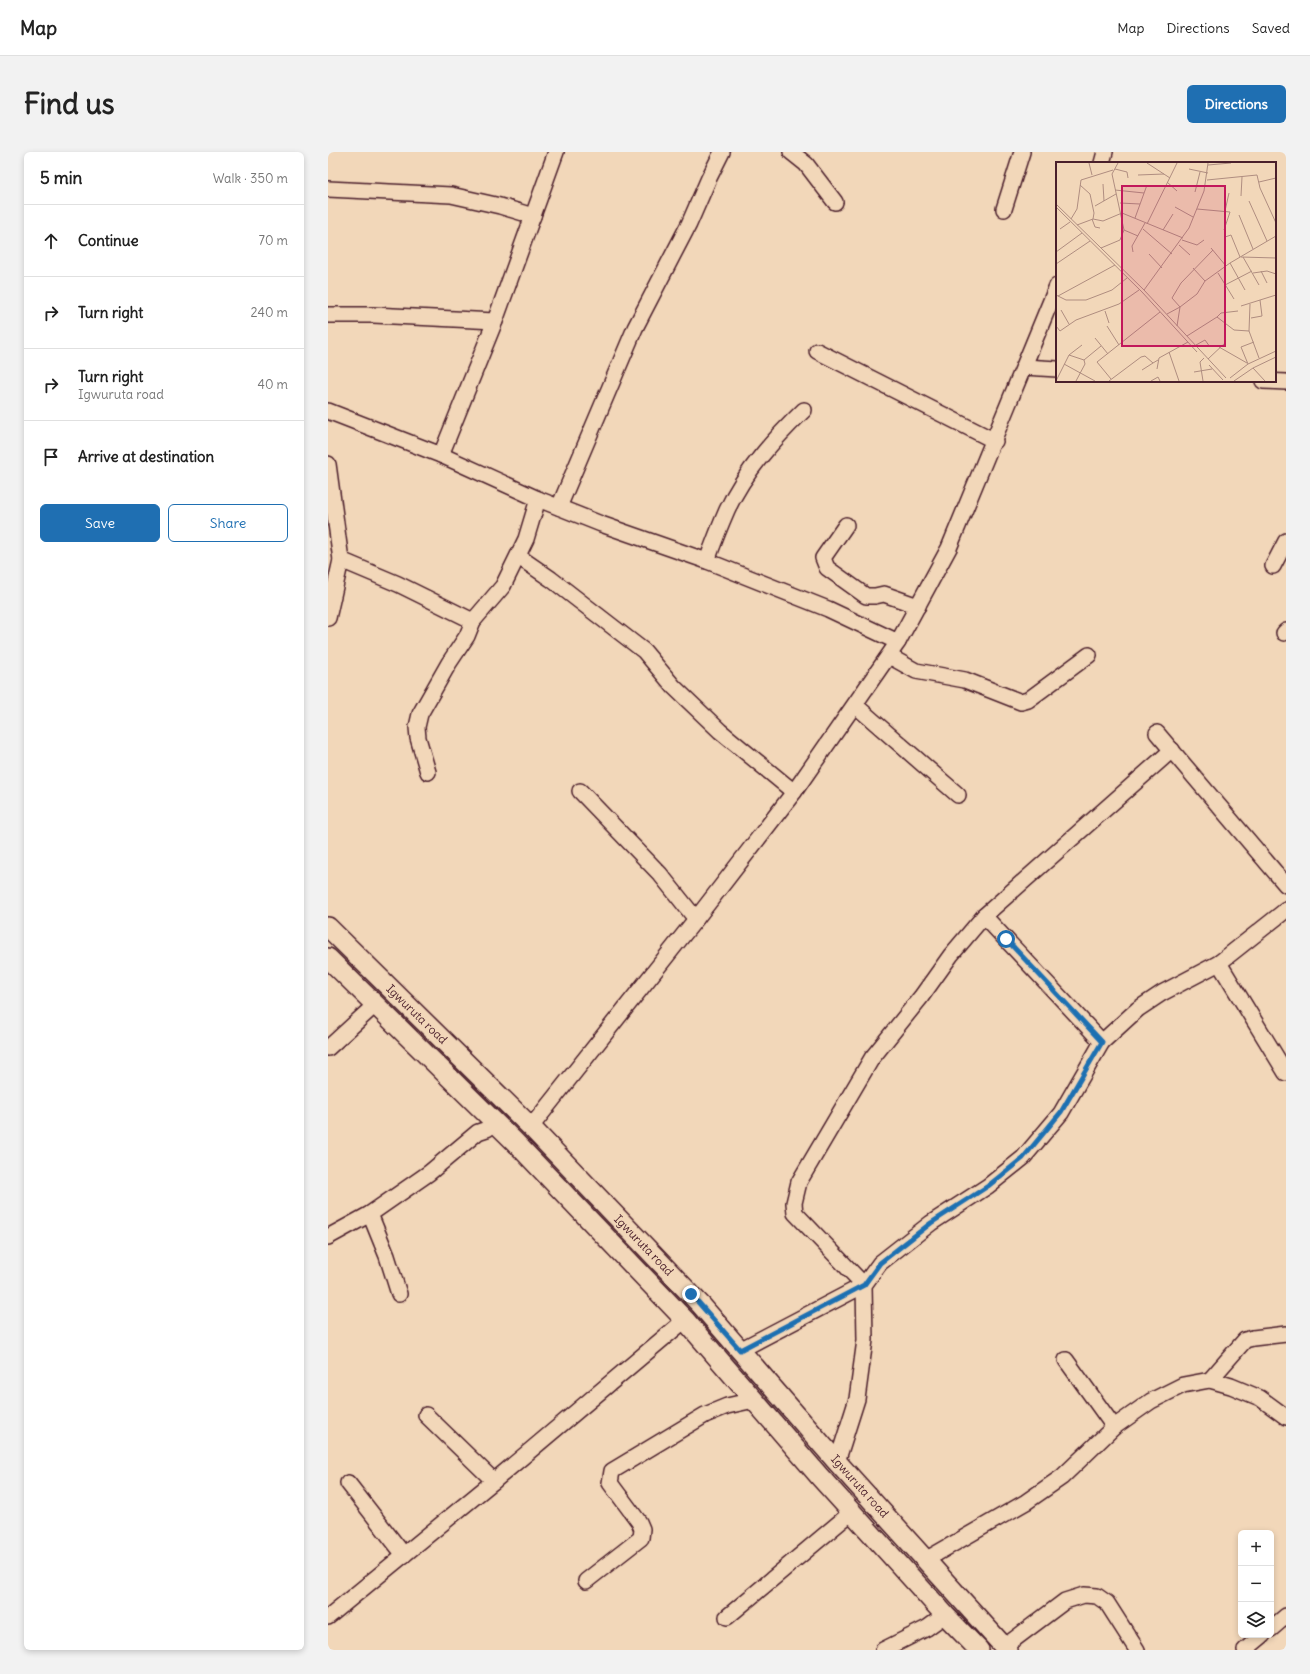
<!DOCTYPE html>
<html lang="en">
<head>
<meta charset="utf-8">
<style>
  :root { --surface:#fff; --page:#f2f2f2; --text:#222; --muted:#767676; --line:#e0e0e0; --accent:#1f6fb2 }
  body { margin:0; font-family:Delius,sans-serif; background:var(--page); color:var(--text) }
  .controls { position:absolute; right:12px; bottom:12px; display:grid; overflow:hidden; border-radius:6px; box-shadow:0 2px 6px #0003 }
  .controls button { width:36px; height:36px; display:grid; place-items:center; padding:0; border:0; border-bottom:1px solid var(--line); background:var(--surface); color:var(--text); font:20px sans-serif }
  .stop { position:absolute; width:12px; height:12px; margin:-9px; border:3px solid #1f6fb2; border-radius:50%; background:#fff }
  .stop.end { background:#1f6fb2; border-color:#fff; box-shadow:0 1px 4px #0008 }
  .list { margin:0; padding:0; list-style:none }
  h2 { display:flex; justify-content:space-between; align-items:center; height:52px; margin:0; padding:0 16px; font-size:17px }
  h2 small { font-size:13px; font-weight:400; color:var(--muted) }
  .list li { display:grid; grid-template-columns:26px 1fr auto; gap:12px; align-items:center; box-sizing:border-box; height:72px; padding:0 16px; border-top:1px solid var(--line) }
  .list b { display:block; font-size:15px; white-space:nowrap }
  .list p { margin:0; font-size:13px; white-space:nowrap; color:var(--muted) }
  .list em { font-size:13px; font-style:normal; color:var(--muted) }
  .actions { display:flex; gap:8px; padding:12px 16px }
  .actions a { flex:1; padding:9px 0; border:1px solid var(--accent); border-radius:6px; text-align:center; font-size:14px; color:var(--accent) }
  .actions .main { background:var(--accent); color:#fff }
  .icon { flex:none; width:22px; height:22px; fill:none; stroke:currentColor; stroke-width:2; stroke-linecap:round; stroke-linejoin:round }
  .map { position:relative; flex:none; width:958px; height:1498px; overflow:hidden; border-radius:6px }
  header { display:flex; align-items:center; gap:24px; box-sizing:border-box; height:56px; padding:0 20px; background:var(--surface); border-bottom:1px solid var(--line) }
  header strong { font-size:19px }
  nav { display:flex; gap:22px; margin-inline-start:auto; font-size:14px }
  .intro { display:flex; align-items:center; justify-content:space-between; box-sizing:border-box; height:96px; padding:0 24px }
  h1 { margin:0; font-size:28px }
  .button { padding:10px 18px; border-radius:6px; background:var(--accent); color:#fff; font-size:14px; font-weight:700 }
  main { display:flex; gap:24px; padding:0 24px }
  aside { flex:1; background:var(--surface); border-radius:6px; box-shadow:0 2px 6px #0003 }
  .map>svg:first-child { display:block }
  .lines { fill:none; stroke-linecap:round; stroke-linejoin:round }
  .minor-casing { stroke:#4a1f2b; stroke-width:18 }
  .major-casing { stroke:#4a1f2b; stroke-width:22 }
  .minor { stroke:#f2d7b9; stroke-width:15 }
  .major { stroke:#f2d7b9; stroke-width:19 }
  .route { stroke:#1f6fb2; stroke-width:5 }
  .labels { text-anchor:middle; dominant-baseline:central; stroke-width:3; stroke-linejoin:round; paint-order:stroke }
  .street-label { font-size:12px; fill:#4a1f2b; stroke:#f2d7b9 }
  .inset-road { fill:none; stroke:#af8d80; stroke-width:1 }
  .view { fill:#c2185b; fill-opacity:0.15; stroke:#c2185b; stroke-width:2 }
  .inset-edge { fill:none; stroke:#4a1f2b; stroke-width:2 }
</style>
</head>
<body>
<header>
<strong>Map</strong>
<nav><a>Map</a><a>Directions</a><a>Saved</a></nav>
</header>
<div class="intro"><h1>Find us</h1><a class="button">Directions</a></div>
<main>
<aside>
<h2>5 min<small>Walk · 350 m</small></h2>
<ul class="list">
<li><svg class="icon" aria-label="ahead" viewBox="0 0 24 24"><path d="M12 20V5M6 11l6-6 6 6"/></svg><div><b>Continue</b></div><em>70 m</em></li>
<li><svg class="icon" aria-label="right" viewBox="0 0 24 24"><path d="M7 20v-9h11M14 6l5 5-5 5"/></svg><div><b>Turn right</b></div><em>240 m</em></li>
<li><svg class="icon" aria-label="right" viewBox="0 0 24 24"><path d="M7 20v-9h11M14 6l5 5-5 5"/></svg><div><b>Turn right</b><p>Igwuruta road</p></div><em>40 m</em></li>
<li><svg class="icon" aria-label="arrive" viewBox="0 0 24 24"><path d="M6 21V4h12l-3 4 3 4H6"/></svg><div><b>Arrive at destination</b></div></li>
</ul>
<div class="actions"><a class="main">Save</a><a>Share</a></div>
</aside>
<div class="map">
<svg width="958" height="1498" viewBox="0 0 958 1498">
  <rect width="100%" height="100%" fill="#f2d7b9"/>
  <filter id="ink" filterUnits="userSpaceOnUse"><feTurbulence type="fractalNoise" baseFrequency=".025" numOctaves="2"/><feDisplacementMap in="SourceGraphic" scale="8" xChannelSelector="R" yChannelSelector="G"/><feConvolveMatrix kernelMatrix="1 2 1 2 8 2 1 2 1" color-interpolation-filters="sRGB"/></filter>
  <g filter="url(#ink)">
    <g class="lines">
      <defs>
        <g id="minor">
          <polyline points="463,0 478,12 507,50"/>
          <polyline points="774,11 777,0"/>
          <polyline points="0,37 123,43 172,54 205,64"/>
          <polyline points="676,57 694,0"/>
          <polyline points="0,163 45,163 167,169"/>
          <polyline points="489,199 667,289"/>
          <polyline points="696,215 729,217"/>
          <polyline points="935,229 958,230"/>
          <polyline points="0,259 113,303 210,347 273,372 379,409 500,457 570,490"/>
          <polyline points="113,303 167,169 228,0"/>
          <polyline points="0,312 13,408 0,466"/>
          <polyline points="231,355 307,176 361,72 381,26 394,0"/>
          <polyline points="518,373 495,406 499,416 538,444 547,444 556,442 590,454"/>
          <polyline points="191,405 223,427 316,499 346,535 392,579 466,640"/>
          <polyline points="13,408 70,432 145,469"/>
          <path d="M379 409C385 392 392 374 399 358 417 319 446 287 476 258"/>
          <polyline points="945,414 958,389"/>
          <polyline points="956,481 958,479"/>
          <polyline points="561,504 588,519 637,528 693,550 700,548 761,503"/>
          <polyline points="527,553 630,643"/>
          <polyline points="829,581 958,733"/>
          <polyline points="100,620 90,586 89,575 92,562 121,511 139,484 145,469 175,434 198,387 210,347"/>
          <polyline points="252,639 332,722 368,767"/>
          <polyline points="656,764 774,890"/>
          <polyline points="891,811 958,921"/>
          <polyline points="0,896 47,853"/>
          <polyline points="203,975 368,767 466,640 570,490 621,396 729,134"/>
          <polyline points="42,1062 59,1104 71,1142"/>
          <polyline points="0,1085 42,1062 101,1021 150,980 159,977 167,970"/>
          <polyline points="412,1198 536,1133 467,1061 466,1051 471,1030 544,906 593,845 623,803 656,764 844,598"/>
          <polyline points="738,1208 786,1275"/>
          <polyline points="882,1228 917,1188 925,1186 958,1182"/>
          <polyline points="98,1263 166,1329"/>
          <polyline points="509,1310 529,1247 537,1188 536,1133 552,1111 603,1071 660,1034 695,1006 733,961 774,890 810,857 834,841 891,811 958,758"/>
          <polyline points="20,1331 76,1403"/>
          <polyline points="599,1407 698,1350 734,1325 786,1275 823,1249 855,1233 882,1228 903,1234 932,1246 958,1265"/>
          <polyline points="258,1429 313,1386 314,1377 311,1370 282,1331 284,1319 377,1263 399,1254 426,1248"/>
          <polyline points="0,1465 166,1329 357,1168"/>
          <polyline points="399,1465 524,1360"/>
          <polyline points="943,1477 958,1464"/>
          <polyline points="676,1495 737,1449 756,1443 769,1444 779,1451 809,1498"/>
          <polyline points="555,1498 599,1476 617,1463"/>
          <polyline points="917,1498 935,1483"/>
        </g>
        <g id="major">
          <polyline points="0,775 203,975 373,1153 509,1310 679,1498"/>
          <polyline points="0,806 187,990 357,1168 492,1325 617,1463 651,1498"/>
        </g>
      </defs>
      <use href="#minor" class="minor-casing"/>
      <use href="#major" class="major-casing"/>
      <use href="#minor" class="minor"/>
      <use href="#major" class="major"/>
    </g>
  </g>
  <g class="lines" filter="url(#ink)">
    <polyline class="route" points="363,1142 412,1198 536,1133 552,1111 603,1071 660,1034 695,1006 733,960 774,890 678,787"/>
  </g>
  <g class="labels">
    <g class="street-label">
      <text transform="translate(89 862) rotate(44)">Igwuruta road</text>
      <text transform="translate(316 1093) rotate(46)">Igwuruta road</text>
      <text transform="translate(532 1334) rotate(48)">Igwuruta road</text>
    </g>
  </g>
  <g transform="translate(728 10)">
    <rect width="220" height="220" fill="#f2d7b9"/>
    <path class="inset-road" d="M33 1 36 13M91 1 114 16M152 3 175 1M59 7 71 10 72 16M133 7 152 11M82 13 108 12M151 18 201 13 204 26 220 61M111 20 121 29M203 20 220 16M47 22 48 39M59 28 88 31M139 30 144 10M185 34 186 15M193 39 211 79M64 41 84 42M0 42 88 128 170 216M39 44 60 32M0 45 86 130 141 190M119 45 137 55M141 47 174 50 168 68M169 49 173 31M183 53 197 87M79 56 91 23M15 57 21 47 25 18 57 8M36 57 39 65 44 66M37 57 47 59 66 51 127 76M91 62 121 1M21 63 37 57 38 51 34 32 24 23M4 67 14 60M87 67 116 92M68 68 82 74M107 68 117 52M169 75 175 73 184 95M126 78 141 83 148 78M123 83 134 93M45 86 64 78 68 68 56 12 62 1M155 86 170 104M0 90 26 71M77 90 76 84 89 61M93 92 106 106M185 95 220 96M187 95 203 123M174 101 189 128M0 102 34 79M137 106 149 119M220 108V130M205 109 211 121M162 111 178 137M197 111 211 109 220 112M169 123 196 109M88 128 133 66 148 29 152 1M0 133 10 138H30L56 128 71 116M2 134 59 103M194 142 193 169 203 196M185 144 220 133M5 148 13 162M49 149 53 161M111 152 124 145 116 136 125 121 157 88M161 155 165 151 182 149M195 156 206 154 204 138M0 164 4 169 20 158 63 142 83 128M51 164 63 183M121 164 124 145 141 132 149 119 174 101 220 74M131 174 161 155 178 168 193 169M39 176 52 192M140 183 149 178 154 185M163 185 191 201M113 190 123 219M13 193 28 198M152 197 170 180M8 202 39 219M192 202 185 185 198 180M153 203 167 218M197 206 209 219M101 207 103 196 132 180M86 208 97 201M138 210 156 207M174 216 192 202 220 189M55 217 41 200 104 150M0 219 13 193 26 183M20 219 29 202 28 198 45 184M53 219 85 195 89 194 97 201 102 198M95 219 102 215 104 219M147 219 144 200 148 196M178 219 197 206 220 195"/>
    <path class="view" d="M66 24H169V184H66Z"/>
    <rect width="220" height="220" class="inset-edge"/>
  </g>
</svg>
<div class="controls">
<button>+</button>
<button>−</button>
<button><svg class="icon" aria-label="layers" viewBox="0 0 24 24"><path d="M12 4l9 5-9 5-9-5zM3 14l9 5 9-5"/></svg></button>
</div>
<div class="stop" style="left:678px;top:787px"></div>
<div class="stop end" style="left:363px;top:1142px"></div>
</div>
</main>
</body>
</html>
